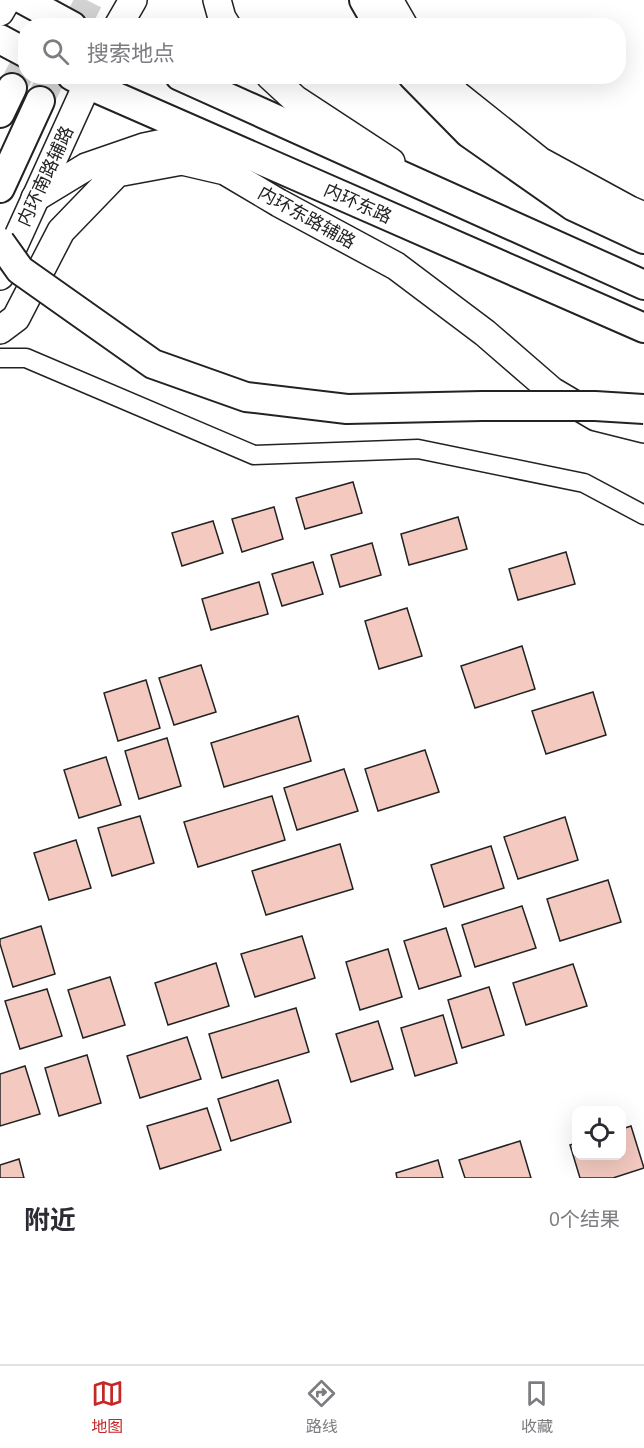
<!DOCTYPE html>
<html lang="zh">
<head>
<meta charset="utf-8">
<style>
  :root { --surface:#fff; --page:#f2f2f3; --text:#2b2b33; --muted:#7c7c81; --line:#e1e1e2; --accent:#c62828 }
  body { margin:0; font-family:"PT Sans","Noto Sans SC",sans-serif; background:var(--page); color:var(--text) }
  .controls { position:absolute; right:18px; bottom:18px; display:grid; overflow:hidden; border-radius:12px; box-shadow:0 6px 24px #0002 }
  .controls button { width:54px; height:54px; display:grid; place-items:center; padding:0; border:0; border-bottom:2px solid var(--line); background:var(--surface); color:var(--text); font:30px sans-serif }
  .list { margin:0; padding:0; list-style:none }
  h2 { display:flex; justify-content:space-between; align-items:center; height:78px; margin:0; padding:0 24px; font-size:26px }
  h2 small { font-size:20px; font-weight:400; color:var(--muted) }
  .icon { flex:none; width:33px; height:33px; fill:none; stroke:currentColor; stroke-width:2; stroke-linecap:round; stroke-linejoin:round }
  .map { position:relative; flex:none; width:644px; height:1178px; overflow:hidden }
  .search { position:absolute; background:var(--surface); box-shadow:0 6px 24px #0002; left:18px; right:18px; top:18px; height:66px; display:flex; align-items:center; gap:15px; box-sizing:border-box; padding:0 21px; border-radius:24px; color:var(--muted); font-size:22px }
  .sheet { height:186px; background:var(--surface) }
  nav { display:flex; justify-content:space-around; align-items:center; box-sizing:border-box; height:84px; border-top:2px solid var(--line); background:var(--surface); font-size:16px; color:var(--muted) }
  nav a { display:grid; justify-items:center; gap:3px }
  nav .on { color:var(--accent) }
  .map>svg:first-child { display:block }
  .building { fill:#f3c9c0; stroke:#222; stroke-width:1.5 }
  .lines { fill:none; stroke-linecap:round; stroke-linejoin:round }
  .trunk-tunnel { stroke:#d3d3d3; stroke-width:28; stroke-dasharray:28 14; stroke-linecap:butt }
  .minor-casing { stroke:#222; stroke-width:21 }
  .primary-casing { stroke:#222; stroke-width:30 }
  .trunk-casing { stroke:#222; stroke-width:32 }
  .minor { stroke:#fff; stroke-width:18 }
  .primary { stroke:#fff; stroke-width:27 }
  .trunk { stroke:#fff; stroke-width:28 }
  .trunk-bridge-casing { stroke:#222; stroke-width:32; stroke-linecap:butt }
  .trunk-bridge { stroke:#fff; stroke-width:28 }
  .labels { text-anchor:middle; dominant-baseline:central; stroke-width:4.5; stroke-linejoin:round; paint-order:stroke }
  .street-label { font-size:18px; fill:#222; stroke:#fff }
</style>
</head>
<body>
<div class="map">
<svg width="644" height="1178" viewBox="0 0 644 1178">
  <rect width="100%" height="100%" fill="#fff"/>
  <g class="building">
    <polygon points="353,482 362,513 305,529 296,498"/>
    <polygon points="274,507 283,539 242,552 232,519"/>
    <polygon points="458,517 467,549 409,565 401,534"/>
    <polygon points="213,521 223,553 182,566 172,533"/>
    <polygon points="372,543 381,575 340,587 331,555"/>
    <polygon points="566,552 575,584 518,600 509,569"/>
    <polygon points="313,562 323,594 282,606 272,574"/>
    <polygon points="259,582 268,614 211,630 202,599"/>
    <polygon points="407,608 422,656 379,669 365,621"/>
    <polygon points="522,646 535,689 475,708 461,666"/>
    <polygon points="201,665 216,712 174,725 159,678"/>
    <polygon points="146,680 160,728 118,741 104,693"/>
    <polygon points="593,692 606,735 546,754 532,711"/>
    <polygon points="298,716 311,761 224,787 211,743"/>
    <polygon points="167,738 181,786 139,799 125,751"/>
    <polygon points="425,750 439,792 378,811 365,769"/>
    <polygon points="106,757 121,805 79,818 64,770"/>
    <polygon points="344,769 358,811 297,830 284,788"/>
    <polygon points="272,796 285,840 198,867 184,822"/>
    <polygon points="140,816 154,863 112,876 98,828"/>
    <polygon points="565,817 578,860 518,879 504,837"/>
    <polygon points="76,840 91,888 49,900 34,853"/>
    <polygon points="340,844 353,889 266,915 252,871"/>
    <polygon points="491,846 504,888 444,907 431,865"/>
    <polygon points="608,880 621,922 560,941 547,899"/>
    <polygon points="522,906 536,948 475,967 462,925"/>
    <polygon points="41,926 55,974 13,987 0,944 0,939"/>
    <polygon points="446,928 461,976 419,989 404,941"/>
    <polygon points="302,936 315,978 255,997 241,954"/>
    <polygon points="388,949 402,997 360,1010 346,962"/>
    <polygon points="216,963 229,1006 168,1025 155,983"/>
    <polygon points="573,964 587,1006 526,1025 513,983"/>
    <polygon points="110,977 125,1025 83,1038 68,990"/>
    <polygon points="489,987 504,1035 462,1048 448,1000"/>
    <polygon points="47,989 62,1036 20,1049 5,1001"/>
    <polygon points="296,1008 309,1052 222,1078 209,1034"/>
    <polygon points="443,1015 457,1063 415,1076 401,1028"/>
    <polygon points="378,1021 393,1069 351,1082 336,1034"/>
    <polygon points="187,1037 201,1079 140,1098 127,1056"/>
    <polygon points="87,1055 101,1103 59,1116 45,1068"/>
    <polygon points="25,1066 40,1114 0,1126 0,1074"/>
    <polygon points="278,1080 291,1122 231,1141 218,1099"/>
    <polygon points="207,1108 221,1150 160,1169 147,1126"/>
    <polygon points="631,1126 644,1168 613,1178 580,1178 570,1145 576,1143 576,1156 622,1156 622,1129"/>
    <polygon points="520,1141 531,1178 465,1178 459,1160"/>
    <polygon points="19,1159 24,1178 0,1178 0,1165"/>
    <polygon points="438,1160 443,1178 397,1178 396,1173"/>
  </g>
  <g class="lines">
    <g class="trunk-tunnel">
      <polyline points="76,26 89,0"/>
      <polyline points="12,88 26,62"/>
      <polyline points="40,101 52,76"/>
    </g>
    <defs>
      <polyline id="minor" points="0,358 26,358 254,455 418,449 584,483 644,515"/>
      <g id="primary">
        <polyline points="217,0 222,18 227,26"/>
        <polyline points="389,0 404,26"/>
        <polyline points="0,12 7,0"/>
        <polyline points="118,26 133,0"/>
        <polyline points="270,76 295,99 391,162"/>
        <polyline points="443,76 456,94 540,161 630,210 644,216"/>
        <polyline points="35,198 86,167 144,147 173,141 219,142"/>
        <polyline points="0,276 91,76"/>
        <polyline points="0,330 16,318 61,231 117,173 182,161 225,171 279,203 396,266 485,333 552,391 596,417 644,429"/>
      </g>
      <g id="trunk">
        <polyline points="24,0 72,26"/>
        <polyline points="364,0 379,26"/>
        <polyline points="0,39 26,53"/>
        <polyline points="72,76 87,84 644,328"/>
        <polyline points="180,76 644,285"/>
        <polyline points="413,76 469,133 573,206 644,239"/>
        <polyline points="0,113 12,88"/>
        <polyline points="0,188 40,101"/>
      </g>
    </defs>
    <use href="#minor" class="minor-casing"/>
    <use href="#primary" class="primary-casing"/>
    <use href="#trunk" class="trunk-casing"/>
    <use href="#minor" class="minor"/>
    <use href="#primary" class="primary"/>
    <use href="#trunk" class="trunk"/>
    <defs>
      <polyline id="trunk-bridge" points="0,242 20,270 153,364 246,397 347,409 482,406 595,406 644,409"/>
    </defs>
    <use href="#trunk-bridge" class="trunk-bridge-casing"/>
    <use href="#trunk-bridge" class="trunk-bridge"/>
  </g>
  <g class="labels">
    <g class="street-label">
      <text transform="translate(45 176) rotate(-65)">内环南路辅路</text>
      <text transform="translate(358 203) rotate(24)">内环东路</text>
      <text transform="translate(307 217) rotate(29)">内环东路辅路</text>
    </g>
  </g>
</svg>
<div class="controls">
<button><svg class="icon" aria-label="locate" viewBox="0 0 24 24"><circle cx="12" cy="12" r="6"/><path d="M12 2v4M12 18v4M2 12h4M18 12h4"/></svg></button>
</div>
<div class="search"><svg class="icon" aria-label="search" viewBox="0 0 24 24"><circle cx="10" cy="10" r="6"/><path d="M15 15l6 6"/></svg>搜索地点</div>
</div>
<section class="sheet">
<h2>附近<small>0个结果</small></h2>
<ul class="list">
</ul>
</section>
<nav>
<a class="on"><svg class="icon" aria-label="map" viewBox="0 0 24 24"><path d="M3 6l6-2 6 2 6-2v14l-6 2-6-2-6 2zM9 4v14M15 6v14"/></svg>地图</a>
<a><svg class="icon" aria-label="directions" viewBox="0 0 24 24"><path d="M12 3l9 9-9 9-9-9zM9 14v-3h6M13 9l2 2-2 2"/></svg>路线</a>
<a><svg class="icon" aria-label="saved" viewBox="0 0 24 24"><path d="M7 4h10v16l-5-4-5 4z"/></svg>收藏</a>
</nav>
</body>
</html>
